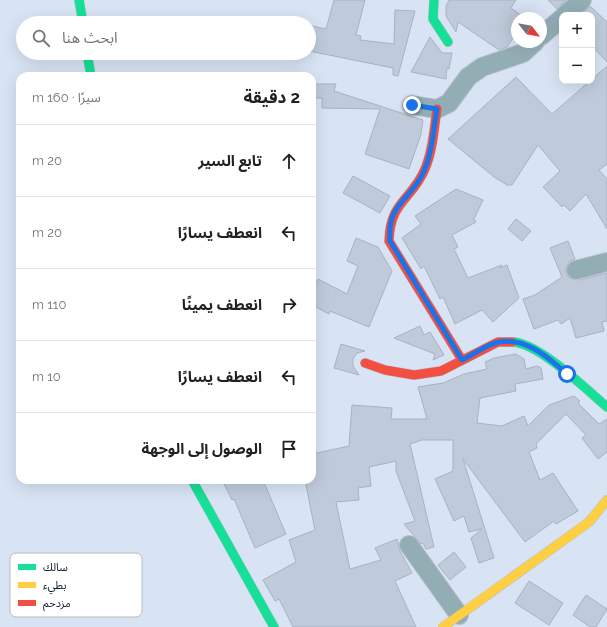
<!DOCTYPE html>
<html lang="ar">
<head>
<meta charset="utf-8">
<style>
  :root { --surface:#fff; --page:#f6f6f6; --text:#202124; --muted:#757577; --line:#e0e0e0 }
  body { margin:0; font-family:Raleway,"Noto Sans Arabic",sans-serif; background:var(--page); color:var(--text); direction:rtl }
  .controls { position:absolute; right:12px; top:12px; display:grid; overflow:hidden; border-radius:8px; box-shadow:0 4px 16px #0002 }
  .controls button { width:36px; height:36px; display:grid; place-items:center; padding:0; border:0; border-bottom:1px solid var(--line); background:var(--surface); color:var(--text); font:20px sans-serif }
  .compass { position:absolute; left:511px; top:12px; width:36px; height:36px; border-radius:50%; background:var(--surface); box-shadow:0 4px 16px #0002; rotate:121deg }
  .stop { position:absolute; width:12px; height:12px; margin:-9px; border:3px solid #1a73e8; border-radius:50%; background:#fff }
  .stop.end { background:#1a73e8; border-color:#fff; box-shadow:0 1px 4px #0008 }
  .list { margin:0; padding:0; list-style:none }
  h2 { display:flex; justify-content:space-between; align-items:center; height:52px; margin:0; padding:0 16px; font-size:17px }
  h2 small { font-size:13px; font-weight:400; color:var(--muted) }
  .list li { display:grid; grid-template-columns:26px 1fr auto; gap:12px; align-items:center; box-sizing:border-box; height:72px; padding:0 16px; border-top:1px solid var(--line) }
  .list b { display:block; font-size:15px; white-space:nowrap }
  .list em { font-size:13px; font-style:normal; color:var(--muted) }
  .icon { flex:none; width:22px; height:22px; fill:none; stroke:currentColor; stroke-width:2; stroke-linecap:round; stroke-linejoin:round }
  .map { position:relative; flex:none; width:607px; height:627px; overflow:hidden; direction:ltr }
  .search { position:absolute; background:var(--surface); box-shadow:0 4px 16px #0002; left:16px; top:16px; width:300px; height:44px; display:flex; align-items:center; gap:10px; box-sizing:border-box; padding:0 14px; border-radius:22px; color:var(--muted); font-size:15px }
  .panel { position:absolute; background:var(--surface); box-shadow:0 4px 16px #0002; left:16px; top:72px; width:300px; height:412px; border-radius:12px; direction:rtl }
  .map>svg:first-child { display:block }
  .building { fill:#bfcbdb; stroke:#a7b3c2 }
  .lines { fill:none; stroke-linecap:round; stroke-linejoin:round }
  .street-casing { stroke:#b7c1ce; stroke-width:20 }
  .fast-casing { stroke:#b7c1ce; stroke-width:10 }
  .slow-casing { stroke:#b7c1ce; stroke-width:10 }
  .jam-casing { stroke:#b7c1ce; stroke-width:10 }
  .street { stroke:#93adb4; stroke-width:18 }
  .fast { stroke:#16e098; stroke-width:9 }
  .slow { stroke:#ffcf43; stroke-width:9 }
  .jam { stroke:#f24e42; stroke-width:9 }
  .route { stroke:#1a73e8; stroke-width:5 }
  .key { fill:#fff; stroke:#b8bcc0; stroke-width:1 }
  .key-label { font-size:11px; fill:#111e2e }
</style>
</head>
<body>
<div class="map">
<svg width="607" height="627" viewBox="0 0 607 627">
  <rect width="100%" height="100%" fill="#d8e4f4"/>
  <g class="building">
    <polygon points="334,0 365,0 356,35 361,36 360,40 394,44 395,10 415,11 398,76 393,75 393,68 309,51 312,26 326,29"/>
    <polygon points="449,0 516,0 511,8 525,18 517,18 517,36 515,35 507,47 499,50 458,22 456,32 446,16 446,6"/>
    <polygon points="548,0 566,0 557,9"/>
    <polygon points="590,6 607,22 607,62 592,46 592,15 581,15"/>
    <polygon points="430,37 442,53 452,53 449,69 447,68 446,79 411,72"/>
    <polygon points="607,66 607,164 599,170 607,179 607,229 586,194 570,211 564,205 562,207 543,187 560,171 538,145 512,185 507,185 494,177 448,139 516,77 552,114"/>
    <polygon points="312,84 336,84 334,91 423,120 421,134 409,169 365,154 380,109 322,108 322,98 312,98"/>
    <polygon points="353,176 390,196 380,213 343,193"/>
    <polygon points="456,189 483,200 474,219 476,222 452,235 458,247 454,249 468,278 502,265 500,268 507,265 519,298 493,322 482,310 455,324 443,297 440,299 424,266 421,269 402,238 421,224 415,216"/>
    <polygon points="516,219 531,231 522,241 508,229"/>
    <polygon points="356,238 378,247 392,271 369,327 330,311 329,314 312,305 312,290 318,279 347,294 358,266 347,261"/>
    <polygon points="568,241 575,259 569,262 566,267 566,273 569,278 579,280 607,273 607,321 602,322 604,331 576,338 570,318 561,324 558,320 534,329 523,299 535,295 562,277 550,248"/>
    <polygon points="420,326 424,335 430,332 444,355 433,360 435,354 394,338"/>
    <polygon points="341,344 365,351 357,353 353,359 353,366 359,375 334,368"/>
    <polygon points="516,354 524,359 526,369 537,366 541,368 543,379 515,384 516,391 480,398 477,423 502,426 524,416 528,426 549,405 574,396 580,401 578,403 599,424 607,419 607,452 598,459 582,438 586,435 566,414 536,444 537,448 529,452 540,480 553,473 578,511 556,524 554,521 525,542 463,459 494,558 479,563 471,538 482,529 469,532 464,516 454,521 435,479 453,471 453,440 422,440 410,444 434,547 426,549 423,543 421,544 404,524 415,521 396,471 396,461 369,467 371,486 358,488 359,500 336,502 350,569 381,560 375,548 397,539 400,551 412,573 395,581 416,627 293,627 279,599 275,601 263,580 296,562 289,540 315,530 305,480 312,480 312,454 349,446 352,405 392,408 391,419 427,419 418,387 443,383 464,374 487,369 485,362 494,358"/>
    <polygon points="222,480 263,480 286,534 255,548 234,499 232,500"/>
    <polygon points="454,552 466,567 450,580 438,565"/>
    <polygon points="529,581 563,603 549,625 515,603"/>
    <polygon points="586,595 607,609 596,627 590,627 573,615"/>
  </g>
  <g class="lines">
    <defs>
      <g id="street">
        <polyline points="565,15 582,0"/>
        <polyline points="541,36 562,18"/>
        <polyline points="412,105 437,109 449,103 468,77 482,67 523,53 535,42"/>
        <polyline points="576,270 607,262"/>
        <polyline points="409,545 459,615"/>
      </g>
      <g id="fast">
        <polyline points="79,0 83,23"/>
        <polyline points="434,0 433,19 448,42"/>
        <polyline points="87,53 91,76"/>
        <path d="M512 342C538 342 587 390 607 407"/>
        <polyline points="192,480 274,627"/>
      </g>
      <polyline id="slow" points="443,627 589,522 607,500"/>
      <g id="jam">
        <path d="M437 109C434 129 433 150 425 169 412 200 390 201 389 241L462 360"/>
        <polyline points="365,363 385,370 414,375 441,371 498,342 512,342"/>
      </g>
    </defs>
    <use href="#street" class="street-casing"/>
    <use href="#fast" class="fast-casing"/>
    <use href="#slow" class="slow-casing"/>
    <use href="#jam" class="jam-casing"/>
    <use href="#street" class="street"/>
    <use href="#fast" class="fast"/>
    <use href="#slow" class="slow"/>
    <use href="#jam" class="jam"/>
  </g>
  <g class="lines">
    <path class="route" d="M412 105 437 109C433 131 432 158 421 177 406 203 387 206 390 241L462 360C473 355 487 344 499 342 526 337 549 358 567 374"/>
  </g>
  <rect x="10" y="553" width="132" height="64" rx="6" class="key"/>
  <rect x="18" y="564" width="18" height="6" fill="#16e098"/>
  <rect x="18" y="582" width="18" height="6" fill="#ffcf43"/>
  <rect x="18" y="600" width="18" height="6" fill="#f24e42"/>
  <g class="key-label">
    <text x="43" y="571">سالك</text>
    <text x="43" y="589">بطيء</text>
    <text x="43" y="607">مزدحم</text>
  </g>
</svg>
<div class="controls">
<button>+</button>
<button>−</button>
</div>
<svg class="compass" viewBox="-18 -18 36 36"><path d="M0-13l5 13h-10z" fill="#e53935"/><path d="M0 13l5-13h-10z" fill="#757577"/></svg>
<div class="stop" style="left:567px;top:374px"></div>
<div class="stop end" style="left:412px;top:105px"></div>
<div class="search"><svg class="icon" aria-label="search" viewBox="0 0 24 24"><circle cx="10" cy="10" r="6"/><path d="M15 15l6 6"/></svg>ابحث هنا</div>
<section class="panel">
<h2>2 دقيقة<small>سيرًا · 160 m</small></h2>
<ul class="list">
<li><svg class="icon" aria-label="ahead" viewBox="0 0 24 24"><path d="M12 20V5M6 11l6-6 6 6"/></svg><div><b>تابع السير</b></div><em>20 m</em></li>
<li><svg class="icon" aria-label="left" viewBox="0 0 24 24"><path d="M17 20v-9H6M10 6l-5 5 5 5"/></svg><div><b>انعطف يسارًا</b></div><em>20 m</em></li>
<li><svg class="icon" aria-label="right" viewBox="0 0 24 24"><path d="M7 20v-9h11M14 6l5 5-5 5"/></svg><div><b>انعطف يمينًا</b></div><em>110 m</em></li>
<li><svg class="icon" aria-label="left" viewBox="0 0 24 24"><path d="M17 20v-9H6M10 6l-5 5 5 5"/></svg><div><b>انعطف يسارًا</b></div><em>10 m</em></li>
<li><svg class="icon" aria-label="arrive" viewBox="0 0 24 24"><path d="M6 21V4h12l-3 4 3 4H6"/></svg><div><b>الوصول إلى الوجهة</b></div></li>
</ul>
</section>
</div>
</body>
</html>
